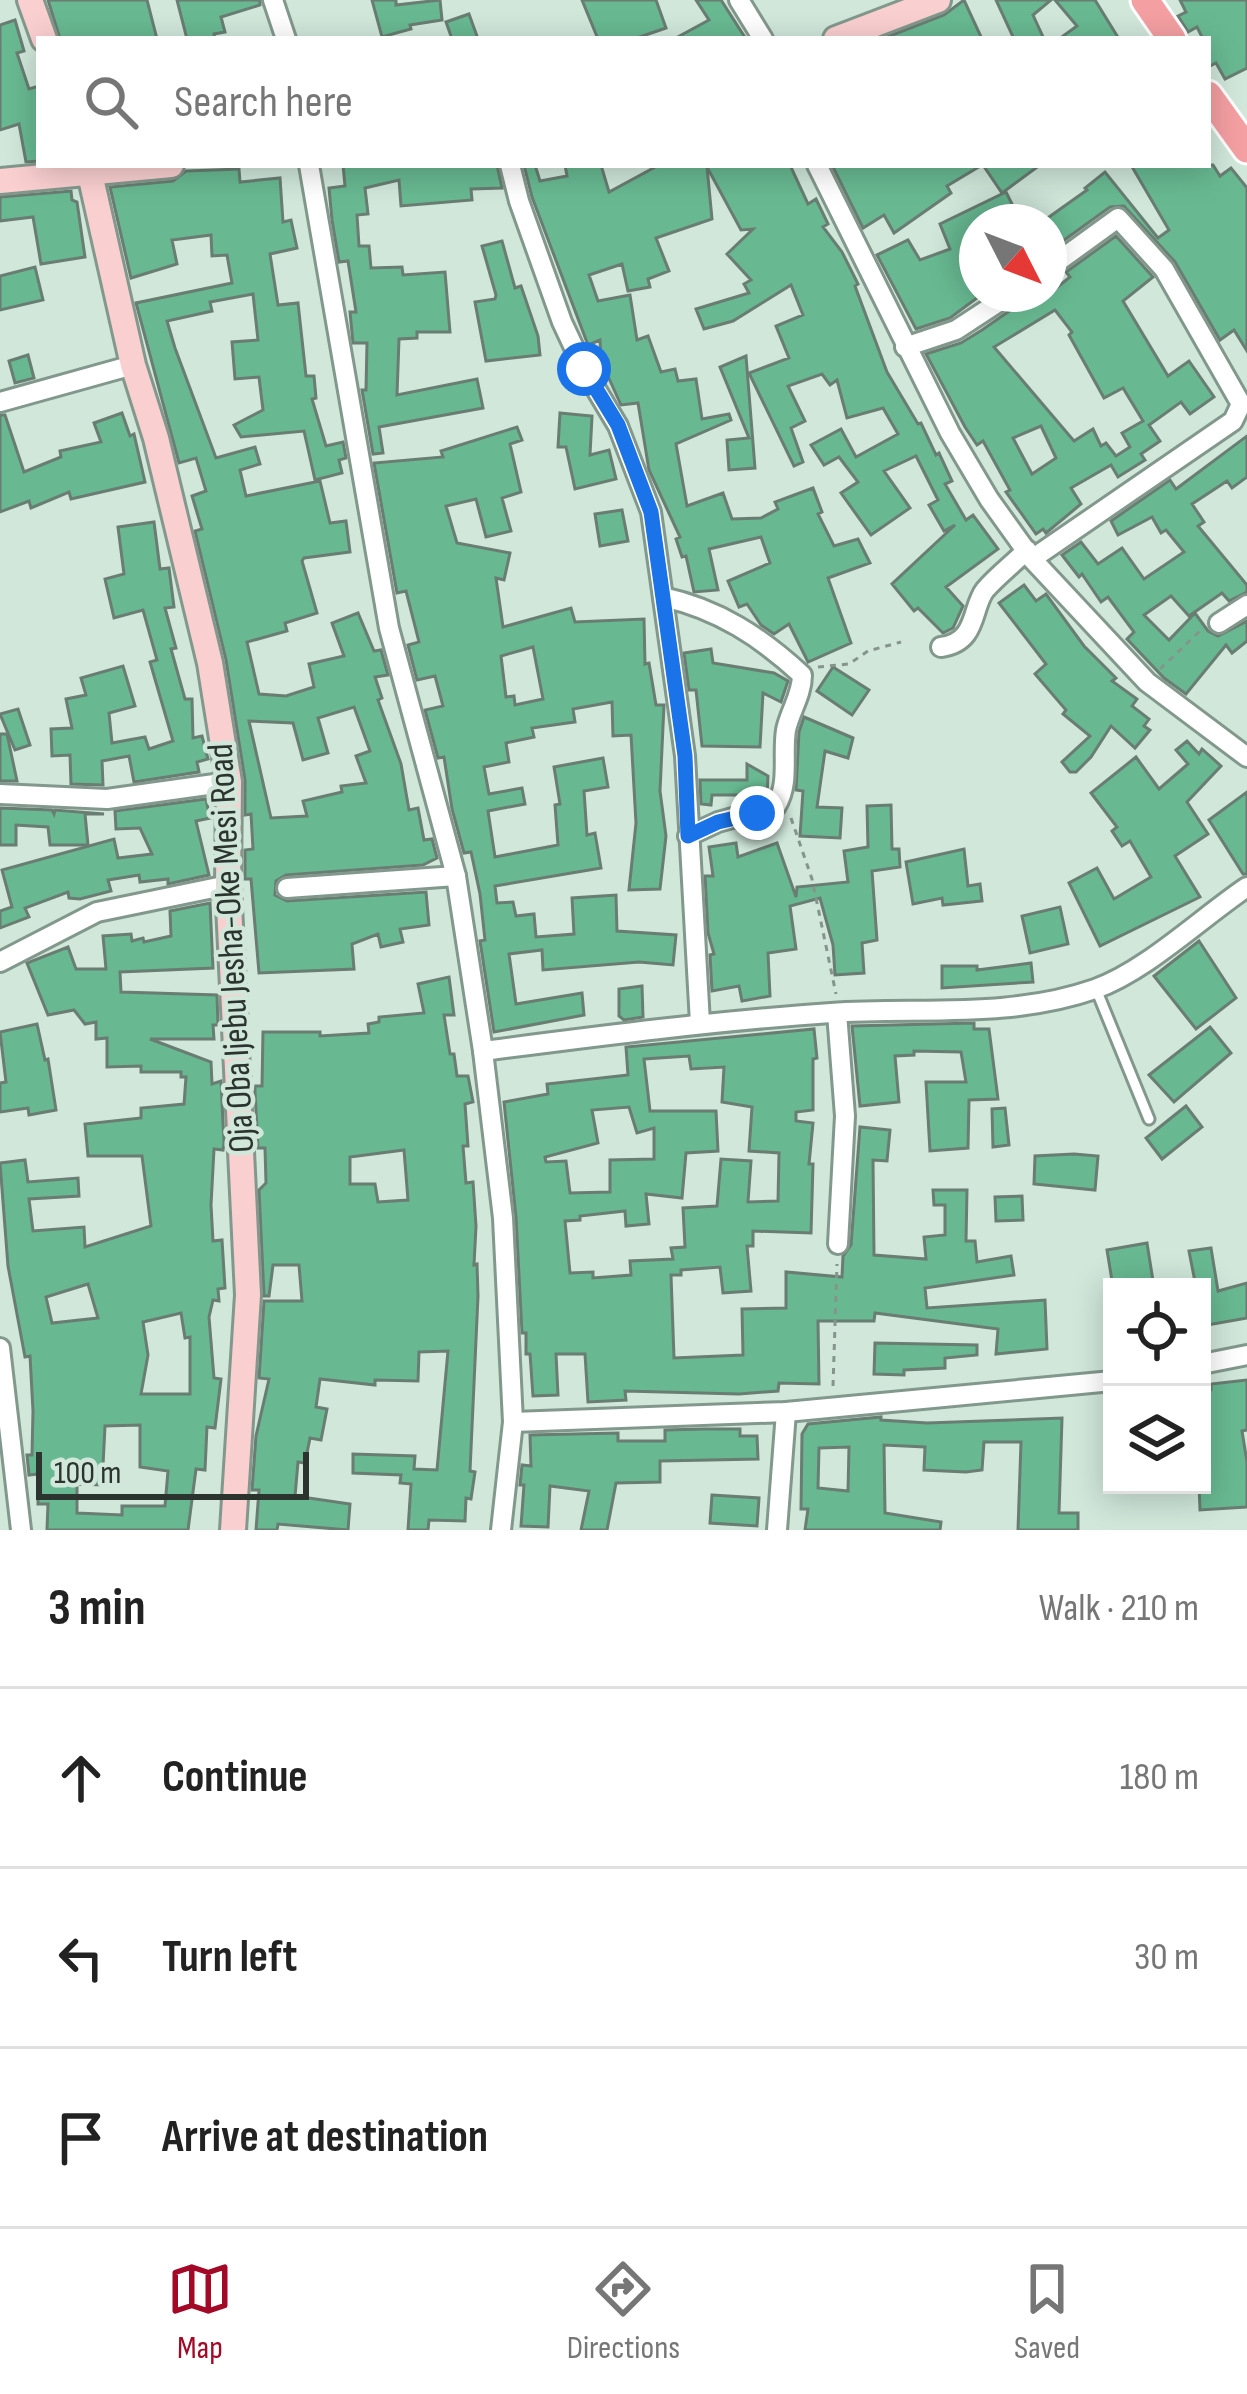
<!DOCTYPE html>
<html lang="en">
<head>
<meta charset="utf-8">
<style>
  :root { --surface:#fff; --page:#f6f6f6; --text:#222; --muted:#767676; --line:#e0e0e0; --accent:#a40827 }
  body { margin:0; font-family:"Sofia Sans Condensed",sans-serif; background:var(--page); color:var(--text) }
  .controls { position:absolute; right:36px; bottom:36px; display:grid; overflow:hidden; border-radius:0px; box-shadow:0 6px 30px #0003 }
  .controls button { width:108px; height:108px; display:grid; place-items:center; padding:0; border:0; border-bottom:3px solid var(--line); background:var(--surface); color:var(--text); font:60px sans-serif }
  .compass { position:absolute; left:959px; top:204px; width:108px; height:108px; border-radius:50%; background:var(--surface); box-shadow:0 6px 30px #0003; rotate:132deg }
  .scale { position:absolute; left:36px; bottom:30px; width:273px; box-sizing:border-box; padding-left:12px; border:6px solid #2b342f; border-top:0; font-size:33px; line-height:42px; white-space:nowrap; color:#2b342f; -webkit-text-stroke:9px #d0e7da; paint-order:stroke }
  .stop { position:absolute; width:36px; height:36px; margin:-27px; border:9px solid #1a73e8; border-radius:50%; background:#fff }
  .stop.end { background:#1a73e8; border-color:#fff; box-shadow:0 3px 12px #0008 }
  .list { margin:0; padding:0; list-style:none }
  h2 { display:flex; justify-content:space-between; align-items:center; height:156px; margin:0; padding:0 48px; font-size:51px }
  h2 small { font-size:39px; font-weight:400; color:var(--muted) }
  .list li { display:grid; grid-template-columns:78px 1fr auto; gap:36px; align-items:center; box-sizing:border-box; height:180px; padding:0 48px; border-top:3px solid var(--line) }
  .list b { display:block; font-size:45px; white-space:nowrap }
  .list em { font-size:39px; font-style:normal; color:var(--muted) }
  .icon { flex:none; width:66px; height:66px; fill:none; stroke:currentColor; stroke-width:2; stroke-linecap:round; stroke-linejoin:round }
  .map { position:relative; flex:none; width:1247px; height:1530px; overflow:hidden }
  .search { position:absolute; background:var(--surface); box-shadow:0 6px 30px #0003; left:36px; right:36px; top:36px; height:132px; display:flex; align-items:center; gap:30px; box-sizing:border-box; padding:0 42px; border-radius:0px; color:var(--muted); font-size:45px }
  .sheet { height:696px; background:var(--surface) }
  nav { display:flex; justify-content:space-around; align-items:center; box-sizing:border-box; height:168px; border-top:3px solid var(--line); background:var(--surface); font-size:33px; color:var(--muted) }
  nav a { display:grid; justify-items:center; gap:6px }
  nav .on { color:var(--accent) }
  .map>svg:first-child { display:block }
  .building { fill:#68b992; stroke:#697d72; stroke-width:3; fill-rule:evenodd }
  .lines { fill:none; stroke-linecap:round; stroke-linejoin:round }
  .lane-casing { stroke:#83988c; stroke-width:15 }
  .street-casing { stroke:#83988c; stroke-width:24 }
  .secondary-casing { stroke:#83988c; stroke-width:30 }
  .primary-casing { stroke:#fff; stroke-width:33 }
  .path { stroke:#85958c; stroke-width:3; stroke-dasharray:6 6; stroke-linecap:butt }
  .lane { stroke:#fff; stroke-width:9 }
  .street { stroke:#fff; stroke-width:18 }
  .secondary { stroke:#facfd0; stroke-width:24 }
  .primary { stroke:#f49fa2; stroke-width:27 }
  .route { stroke:#1a73e8; stroke-width:15 }
  .labels { text-anchor:middle; dominant-baseline:central; stroke-width:9; stroke-linejoin:round; paint-order:stroke }
  .street-label { font-size:36px; fill:#2b342f; stroke:#d0e7da }
</style>
</head>
<body>
<div class="map">
<svg width="1247" height="1530" viewBox="0 0 1247 1530">
  <rect width="100%" height="100%" fill="#d0e7da"/>
  <g class="building">
    <polygon points="48,0 147,0 157,39 60,39"/>
    <polygon points="177,0 260,0 260,5 221,17 225,32 214,34 215,39 187,39"/>
    <polygon points="372,0 396,0 396,5 440,0 442,20 410,25 411,29 382,37"/>
    <polygon points="582,0 656,0 666,28 634,39 598,39"/>
    <polygon points="696,0 721,0 746,39 674,39 709,20"/>
    <polygon points="964,0 982,39 882,39 944,15"/>
    <polygon points="996,0 1051,0 1033,15 1044,39 1014,39"/>
    <polygon points="1055,0 1095,0 1119,39 1059,39 1077,26"/>
    <polygon points="1180,0 1247,0 1247,68 1225,79 1216,63 1208,67 1208,39 1203,39 1197,27 1188,32 1178,16 1186,12"/>
    <polygon points="469,14 478,39 452,39 446,22"/>
    <polygon points="15,20 24,51 17,53 29,89 39,86 39,161 26,162 19,124 0,130 0,25"/>
    <polygon points="343,165 497,165 502,188 471,189 472,200 401,206 399,180 365,188 368,214 357,215 359,246 369,246 371,268 402,267 403,275 445,272 450,332 417,332 417,338 399,339 397,395 477,379 483,408 379,427 383,453 373,454 362,390 366,390 367,343 353,343 350,312 356,312 348,261 339,262 332,220 329,188 345,186"/>
    <polygon points="524,165 535,165 540,181 567,176 565,165 601,165 609,192 659,165 790,165 808,204 816,199 828,224 823,227 842,252 858,284 855,286 887,372 918,424 921,423 936,455 939,453 952,481 945,484 966,520 973,515 998,549 946,587 963,606 953,628 943,633 918,608 914,611 892,584 955,525 944,531 929,505 938,500 916,456 884,471 910,508 871,535 841,493 858,482 839,457 824,465 811,445 841,429 856,457 898,434 883,408 847,418 837,380 830,385 822,374 788,386 805,421 791,428 803,462 794,466 749,373 789,358 776,326 803,315 791,285 733,321 704,329 696,309 749,293 744,284 751,280 727,254 753,229 741,230 707,167 712,219 656,238 669,271 648,279 650,287 628,291 622,264 589,275 598,301 630,295 637,340 648,336 661,372 675,369 678,381 696,379 702,419 729,414 731,420 676,444 687,506 723,493 732,519 761,518 778,509 775,502 813,488 822,512 818,514 834,546 858,539 870,563 828,578 851,643 808,662 789,624 774,634 761,625 747,604 739,607 728,581 770,563 761,537 709,549 718,590 694,592 686,556 682,557 676,539 680,537 649,470 638,403 621,405 606,372 602,372 600,340 588,345 532,197"/>
    <polygon points="832,165 982,165 947,186 951,193 894,233 884,215 863,228"/>
    <polygon points="983,165 1040,165 1002,193"/>
    <polygon points="1131,165 1213,165 1220,176 1231,168 1247,188 1247,351 1234,330 1220,340 1175,262 1124,206 1110,207 1049,251 1049,222 1042,222 1087,190 1085,188 1105,172 1158,238 1169,230"/>
    <path d="M239 169 240 182 280 178 283 222 291 220 297 248 270 254 278 305 298 303 306 376H314L316 398 312 399 326 446 343 442 346 458 339 460 342 473 315 480 304 431 241 437 234 425 263 410 259 377 235 379 232 342 258 340 253 294 210 302 212 311 167 321 175 348 216 458 255 447 260 464 240 470 246 496 320 481 330 523 346 521 350 552 304 558 302 561 317 613 285 623 287 631 247 642 259 694 286 696 314 687 309 664 344 656 332 623 358 613 374 651 381 650 388 675 375 677 382 698 378 700 401 764 409 810 418 808 424 840 432 839 437 858 423 865 286 875 276 881 275 895 287 901 426 892 429 925 400 929 403 942 381 947 378 934 352 944 354 969 259 973 251 879H245V850L253 849 251 814 245 815V780L226 660 195 531 202 529 192 496 206 491 196 458 179 463 136 303 232 283 227 255 212 256 211 235 172 240 177 264 131 278 110 187 173 181 186 171ZM354 707 370 751 356 756 366 783 341 786 342 792 303 801 307 816 271 818 249 721 293 723 303 760 328 753 318 718Z"/>
    <polygon points="71,191 72,200 77,202 85,257 41,264 33,217 0,221 0,197"/>
    <polygon points="1006,192 1017,214 1001,222 977,222 977,237 973,239 976,249 970,251 977,264 977,298 950,318 916,329 877,255 908,240 920,260 950,249 940,224"/>
    <path d="M1116 236 1153 277 1123 301 1168 376 1189 361 1214 397 1190 414 1181 402 1149 425 1160 441 1141 454 1145 460 1118 477 1111 465 1071 488 1081 504 1046 533 1043 529 1036 534 1006 492 1010 490 983 441 977 445 965 427 926 354 961 343 982 330 1018 305 1024 294H1034L1039 302 1070 277 1066 272ZM1055 310 1072 332 1069 335 1104 398 1123 388 1143 421 1122 433 1130 447 1116 456 1106 443 1101 446 1093 429 1074 441 994 347ZM1041 426 1056 458 1032 474 1013 438Z"/>
    <polygon points="502,241 515,288 521,286 538,336 540,355 486,361 475,302 495,299 496,295 482,246"/>
    <polygon points="35,267 43,300 0,310 0,276"/>
    <polygon points="28,355 34,378 15,383 9,361"/>
    <polygon points="746,356 755,468 729,470 727,440 749,438 720,367"/>
    <polygon points="122,413 130,436 134,434 145,482 71,499 69,492 31,508 29,501 0,512 0,415 5,415 24,472 61,457 60,451 101,442 94,423"/>
    <polygon points="560,413 592,416 590,455 609,450 616,479 575,489 566,447 558,447"/>
    <path d="M517 427 522 440 510 444 521 492 502 498 511 531 486 537 476 499 446 506 457 543 510 553 504 580 496 578 503 627 571 608 575 622 644 619 645 664 649 663 656 705H664L660 791 666 836 660 889 629 890 636 823 631 735 613 736 612 702 573 709 575 722 532 728 534 737 506 743 509 762 484 767 489 794 522 788 525 804 488 811 495 857 558 845 555 805 560 804 554 767 603 758 608 787 584 791 587 835 595 833 601 868 495 886 497 903 513 902 516 916 534 914 536 937 574 934 572 898 616 895 617 931 676 935 673 965 639 962 543 970 542 950 509 954 516 1004 582 993 584 1015 494 1032 480 941 485 940 480 894 471 852 464 853 452 809 444 757 438 758 425 710 443 706 435 676 417 680 408 645 419 642 406 591 397 593 374 463 443 457 441 451ZM533 647 543 699 515 705 514 696 506 697 501 656Z"/>
    <polygon points="1247,436 1247,477 1232,488 1227,481 1192,504 1204,522 1198,526 1247,585 1247,592 1229,601 1222,593 1189,616 1171,596 1144,615 1169,640 1195,613 1208,631 1218,636 1247,621 1247,641 1232,653 1226,645 1186,694 1164,678 1127,639 1134,632 1108,597 1101,602 1082,574 1079,577 1062,555 1081,542 1098,564 1122,548 1144,579 1184,552 1166,530 1161,533 1152,517 1118,535 1111,521 1170,480 1176,489"/>
    <polygon points="622,510 628,541 600,546 595,514"/>
    <polygon points="154,522 160,569 169,568 174,607 165,608 176,648 171,649 185,699 192,699 193,738 202,736 208,759 197,762 199,772 134,782 129,756 102,761 103,785 71,784 70,755 52,756 51,729 72,728 66,699 86,695 81,678 123,666 135,706 109,713 112,743 145,737 149,749 173,741 150,662 157,660 143,610 114,618 105,579 124,574 118,527"/>
    <polygon points="1024,585 1036,601 1046,594 1084,646 1116,678 1112,681 1137,699 1132,706 1149,719 1144,726 1150,730 1135,748 1111,726 1091,757 1076,772 1070,772 1062,762 1090,736 1063,714 1066,710 1035,674 1046,664 999,603"/>
    <polygon points="711,649 713,663 774,673 788,681 781,702 763,693 760,747 702,746 696,690 689,690 684,653"/>
    <polygon points="833,667 869,690 852,715 817,691"/>
    <polygon points="18,709 30,745 15,750 0,714"/>
    <polygon points="804,717 853,738 848,758 825,751 817,807 842,808 840,838 800,836 803,791 796,790 799,732"/>
    <polygon points="0,734 7,734 17,781 0,781"/>
    <polygon points="1187,741 1199,754 1202,749 1221,766 1187,802 1208,834 1175,856 1200,897 1100,946 1069,883 1097,868 1114,899 1151,877 1130,841 1122,846 1112,831 1117,827 1091,793 1136,757 1159,789 1188,764 1176,750"/>
    <polygon points="747,764 768,776 767,795 712,795 711,805 701,804 700,780 747,780"/>
    <polygon points="1247,792 1247,874 1243,874 1209,820"/>
    <polygon points="206,799 210,818 196,821 209,875 168,884 168,879 140,882 139,875 108,880 111,891 80,899 69,898 68,892 25,908 29,917 0,928 0,911 12,907 2,870 114,839 118,858 152,854 140,828 116,829 115,811"/>
    <polygon points="891,805 892,849 899,849 900,867 872,871 877,940 862,943 864,973 835,975 833,945 820,898 790,906 796,949 768,953 770,996 742,1001 739,986 712,991 710,955 714,954 708,933 705,876 713,876 709,847 736,843 738,857 777,843 796,897 797,887 848,882 844,851 868,847 867,806"/>
    <polygon points="0,808 52,810 54,814 55,810 104,814 85,814 88,845 50,845 48,827 16,825 16,845 0,845"/>
    <polygon points="964,849 968,886 980,884 982,901 943,905 942,898 913,904 906,862"/>
    <path d="M210 903 213 968 120 972 121 992 217 995 218 1025H213L214 1039H150L211 1062 212 1084 221 1081 224 1143 223 1150 214 1149 211 1205 213 1241 222 1240 225 1288 218 1289 219 1301 213 1300 209 1317 214 1378 221 1379 215 1428 207 1427 205 1470 196 1469 188 1530H47L48 1504H38V1474L29 1475 27 1455H32L33 1411 30 1356 25 1357 8 1266 0 1163 25 1160 28 1182 78 1178 79 1196 29 1199 33 1231 84 1227 85 1247 151 1226 142 1156H88L85 1124 141 1118V1108L184 1104 186 1077H181V1072H141V1066L107 1067V1038L96 1039V1022L85 1024 74 1010 48 1015 27 963 68 947 76 969H106L103 936 131 934 132 941 143 938 144 942 171 936 170 911ZM88 1284 98 1318 52 1323 46 1297ZM181 1313 185 1338 190 1337V1394H141L148 1355 143 1322ZM140 1425V1467L168 1471 165 1506H122V1515L77 1513V1484L102 1485 105 1426Z"/>
    <polygon points="1060,907 1068,944 1030,953 1022,916"/>
    <polygon points="1199,941 1236,998 1196,1029 1154,976"/>
    <polygon points="1031,963 1033,982 942,988 942,966 977,966 977,970"/>
    <path d="M449 977 454 1015H444L450 1054H454L457 1076H468L473 1102 465 1104 468 1146H463L466 1183 473 1182 476 1226 474 1265 477 1264 478 1296 470 1471 475 1472 471 1499 466 1498 465 1521 429 1520 428 1530H408L411 1484 400 1483 401 1475 353 1473V1454L415 1456 414 1469 437 1470 448 1351 419 1352 418 1381 375 1380V1385L320 1379 316 1407 327 1409 321 1440 310 1438 305 1463 298 1462 295 1496 350 1504 348 1530 278 1524 277 1530H256L259 1490H252L256 1436 269 1379 259 1378 264 1301H302L299 1265H273L269 1296H264L259 1190 266 1183 265 1148H258L255 1092V1086H262L263 1032H320V1036L369 1033 368 1024 379 1022V1017L424 1013 418 984ZM404 1150 408 1200 378 1202 375 1184H350V1157Z"/>
    <polygon points="642,986 643,1017 624,1020 619,1016 619,989"/>
    <polygon points="974,1023 974,1029 989,1029 998,1099 969,1100 968,1148 930,1151 926,1082 966,1082 961,1052 914,1051 914,1055 895,1056 899,1102 860,1106 852,1026"/>
    <polygon points="37,1024 45,1060 48,1059 56,1110 29,1115 28,1108 0,1112 0,1083 6,1082 0,1032"/>
    <polygon points="1210,1027 1231,1053 1174,1102 1149,1075"/>
    <path d="M814 1029 817 1058 813 1059V1110L796 1112V1121L813 1123 809 1164H813L811 1233 753 1231V1246H747L751 1291 723 1293 720 1267 681 1270V1275H671L674 1358 743 1355 742 1309 786 1308V1272L842 1277 843 1256 851 1245 860 1127 890 1130 887 1161 873 1160 874 1255 926 1259 924 1237 945 1235V1205H934L933 1190H967L966 1241H975L977 1262 1011 1256 1014 1275 925 1288 927 1308 1045 1300 1047 1349 996 1354 998 1329 875 1313 874 1321H818L819 1384 779 1383 778 1391 739 1394 625 1391 626 1400 588 1402 585 1354H556L558 1395 533 1396 530 1354H526V1333H522L516 1217 504 1102 548 1094 547 1084 628 1075 626 1047ZM689 1056 691 1069 724 1067 722 1102 752 1107 749 1151 779 1153 778 1201 748 1202 751 1161 721 1159 717 1206 683 1208 685 1247 671 1248 673 1259 630 1261 631 1275 593 1278V1272L570 1273 565 1221 580 1220V1216L625 1211 626 1226 649 1224 646 1194 682 1198 686 1153 718 1151 716 1111H650L644 1059ZM629 1107 637 1133 654 1128V1159L610 1160V1192L570 1193 566 1161 546 1162 545 1157 598 1143 592 1110Z"/>
    <polygon points="1186,1106 1202,1127 1162,1159 1146,1138"/>
    <polygon points="1005,1108 1009,1145 993,1147 992,1109"/>
    <polygon points="1074,1154 1098,1156 1095,1190 1034,1184 1035,1156"/>
    <polygon points="1022,1196 1023,1220 996,1221 995,1197"/>
    <polygon points="1147,1243 1154,1287 1113,1287 1107,1250"/>
    <polygon points="1211,1248 1218,1291 1247,1283 1247,1318 1202,1326 1202,1287 1196,1287 1189,1251"/>
    <polygon points="875,1343 977,1345 977,1355 945,1358 945,1368 904,1370 904,1375 874,1374"/>
    <polygon points="1247,1380 1247,1430 1242,1431 1247,1462 1247,1507 1200,1510 1199,1485 1202,1485 1202,1477 1208,1477 1202,1393 1211,1390 1211,1384"/>
    <path d="M881 1417V1420L927 1423 1062 1418 1059 1513H1078V1530H1018L1021 1442H984L982 1470 966 1472 924 1470 925 1447 884 1445 885 1513 941 1522 940 1530H805L808 1509H801L802 1434 808 1424ZM849 1447 848 1491 818 1488 819 1448Z"/>
    <polygon points="704,1429 740,1429 740,1436 757,1436 758,1459 660,1461 660,1482 616,1483 607,1530 581,1530 589,1491 550,1486 548,1527 521,1526 524,1485 520,1485 522,1465 531,1466 530,1435 618,1433 618,1441 665,1441 665,1430"/>
    <polygon points="712,1495 759,1498 757,1526 710,1523"/>
  </g>
  <g class="lines">
    <defs>
      <polyline id="lane" points="1096,989 1149,1119"/>
      <g id="street">
        <polyline points="273,0 286,39"/>
        <polyline points="739,0 763,39"/>
        <polyline points="309,165 389,628 456,876 483,1051 503,1218 513,1422 501,1530"/>
        <polyline points="510,165 519,201 562,322 584,369 618,426 651,512 685,756 700,1023"/>
        <polyline points="817,165 950,433 989,499 1032,559 1147,682 1247,757"/>
        <polyline points="905,347 956,330 1011,294"/>
        <polyline points="0,402 133,365"/>
        <polyline points="1032,559 1233,421 1241,404 1164,269 1118,218 1049,268"/>
        <path d="M663 597C718 609 761 637 802 675 802 695 790 711 786 730 782 756 790 783 776 806L718 822 688 836"/>
        <polyline points="1219,623 1247,605"/>
        <path d="M941 647C978 642 971 608 985 590 997 576 1014 563 1027 550"/>
        <polyline points="0,794 107,799 229,782"/>
        <polyline points="287,888 456,876"/>
        <polyline points="0,962 97,912 228,885"/>
        <polyline points="837,1013 845,1116 838,1244"/>
        <path d="M483 1051C599 1036 714 1021 831 1013 920 1007 1009 1019 1095 989 1146 971 1201 918 1247 887"/>
        <polyline points="0,1348 21,1530"/>
        <polyline points="1202,1364 1247,1355"/>
        <polyline points="513,1422 786,1412 1112,1381"/>
        <polyline points="777,1530 786,1412"/>
      </g>
      <g id="secondary">
        <polyline points="30,0 44,39"/>
        <polyline points="836,39 938,0"/>
        <polyline points="88,165 133,365 156,438 210,663 229,782 228,885 248,1295 233,1530"/>
        <polyline points="0,181 171,165"/>
      </g>
      <g id="primary">
        <polyline points="1145,0 1172,39"/>
        <polyline points="1208,95 1247,149"/>
      </g>
    </defs>
    <use href="#lane" class="lane-casing"/>
    <use href="#street" class="street-casing"/>
    <use href="#secondary" class="secondary-casing"/>
    <use href="#primary" class="primary-casing"/>
    <g class="path">
      <polyline points="818,667 849,664 868,651 901,642"/>
      <polyline points="1160,669 1201,630"/>
      <polyline points="791,818 812,879 836,994"/>
      <polyline points="833,1386 837,1264"/>
    </g>
    <use href="#lane" class="lane"/>
    <use href="#street" class="street"/>
    <use href="#secondary" class="secondary"/>
    <use href="#primary" class="primary"/>
  </g>
  <g class="lines">
    <polyline class="route" points="584,369 618,425 651,512 685,756 688,836 718,822 757,813"/>
  </g>
  <g class="labels">
    <g class="street-label">
      <text transform="translate(232 948) rotate(-93)">Oja Oba Ijebu Jesha-Oke Mesi Road</text>
    </g>
  </g>
</svg>
<div class="controls">
<button><svg class="icon" aria-label="locate" viewBox="0 0 24 24"><circle cx="12" cy="12" r="6"/><path d="M12 2v4M12 18v4M2 12h4M18 12h4"/></svg></button>
<button><svg class="icon" aria-label="layers" viewBox="0 0 24 24"><path d="M12 4l9 5-9 5-9-5zM3 14l9 5 9-5"/></svg></button>
</div>
<svg class="compass" viewBox="-18 -18 36 36"><path d="M0-13l5 13h-10z" fill="#e53935"/><path d="M0 13l5-13h-10z" fill="#767676"/></svg>
<div class="scale">100 m</div>
<div class="stop" style="left:584px;top:369px"></div>
<div class="stop end" style="left:757px;top:813px"></div>
<div class="search"><svg class="icon" aria-label="search" viewBox="0 0 24 24"><circle cx="10" cy="10" r="6"/><path d="M15 15l6 6"/></svg>Search here</div>
</div>
<section class="sheet">
<h2>3 min<small>Walk · 210 m</small></h2>
<ul class="list">
<li><svg class="icon" aria-label="ahead" viewBox="0 0 24 24"><path d="M12 20V5M6 11l6-6 6 6"/></svg><div><b>Continue</b></div><em>180 m</em></li>
<li><svg class="icon" aria-label="left" viewBox="0 0 24 24"><path d="M17 20v-9H6M10 6l-5 5 5 5"/></svg><div><b>Turn left</b></div><em>30 m</em></li>
<li><svg class="icon" aria-label="arrive" viewBox="0 0 24 24"><path d="M6 21V4h12l-3 4 3 4H6"/></svg><div><b>Arrive at destination</b></div></li>
</ul>
</section>
<nav>
<a class="on"><svg class="icon" aria-label="map" viewBox="0 0 24 24"><path d="M3 6l6-2 6 2 6-2v14l-6 2-6-2-6 2zM9 4v14M15 6v14"/></svg>Map</a>
<a><svg class="icon" aria-label="directions" viewBox="0 0 24 24"><path d="M12 3l9 9-9 9-9-9zM9 14v-3h6M13 9l2 2-2 2"/></svg>Directions</a>
<a><svg class="icon" aria-label="saved" viewBox="0 0 24 24"><path d="M7 4h10v16l-5-4-5 4z"/></svg>Saved</a>
</nav>
</body>
</html>
